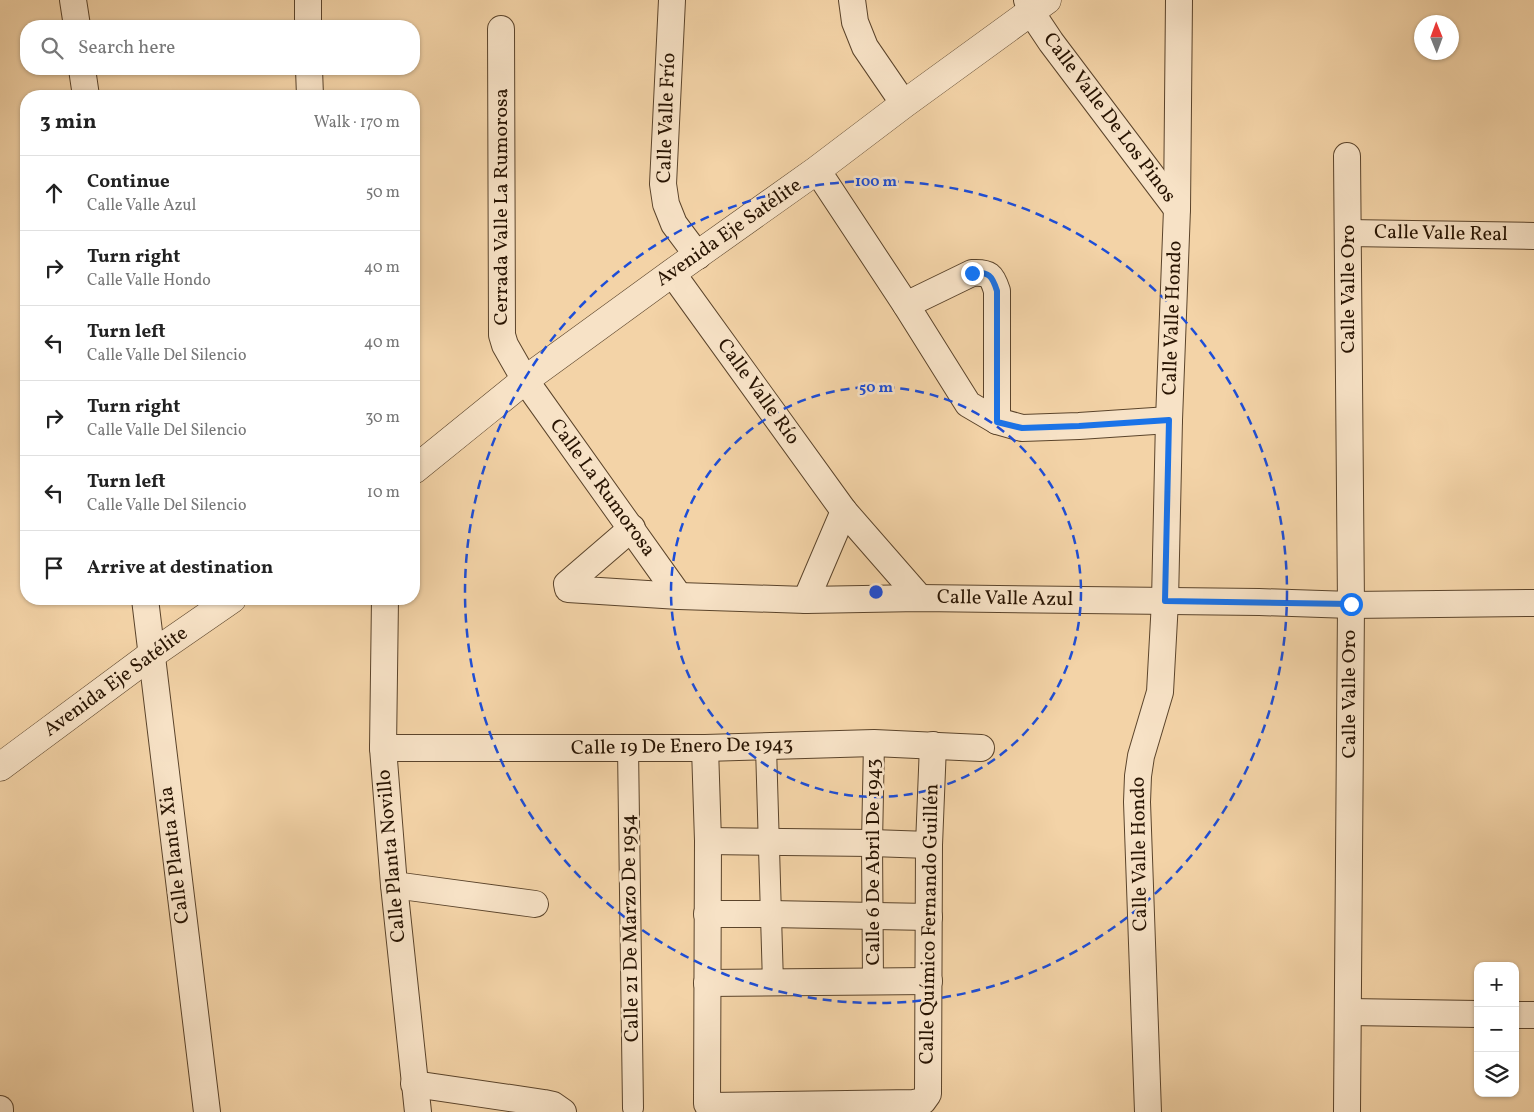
<!DOCTYPE html>
<html lang="en">
<head>
<meta charset="utf-8">
<style>
  :root { --surface:#fff; --page:#f6f6f6; --text:#222; --muted:#767676; --line:#e0e0e0 }
  body { margin:0; font-family:Vollkorn,serif; background:var(--page); color:var(--text) }
  .controls { position:absolute; right:15px; bottom:15px; display:grid; overflow:hidden; border-radius:10px; box-shadow:0 1px 4px #0004 }
  .controls button { width:45px; height:45px; display:grid; place-items:center; padding:0; border:0; border-bottom:1px solid var(--line); background:var(--surface); color:var(--text); font:25px sans-serif }
  .compass { position:absolute; left:1414px; top:15px; width:45px; height:45px; border-radius:50%; background:var(--surface); box-shadow:0 1px 4px #0004; rotate:359deg }
  .stop { position:absolute; width:15px; height:15px; margin:-11px; border:4px solid #1a73e8; border-radius:50%; background:#fff }
  .stop.end { background:#1a73e8; border-color:#fff; box-shadow:0 1px 5px #0008 }
  .list { margin:0; padding:0; list-style:none }
  h2 { display:flex; justify-content:space-between; align-items:center; height:65px; margin:0; padding:0 20px; font-size:21px }
  h2 small { font-size:16px; font-weight:400; color:var(--muted) }
  .list li { display:grid; grid-template-columns:32px 1fr auto; gap:15px; align-items:center; box-sizing:border-box; height:75px; padding:0 20px; border-top:1px solid var(--line) }
  .list b { display:block; font-size:19px; white-space:nowrap }
  .list p { margin:0; font-size:16px; white-space:nowrap; color:var(--muted) }
  .list em { font-size:16px; font-style:normal; color:var(--muted) }
  .icon { flex:none; width:28px; height:28px; fill:none; stroke:currentColor; stroke-width:2; stroke-linecap:round; stroke-linejoin:round }
  .map { position:relative; flex:none; width:1534px; height:1112px; overflow:hidden }
  .search { position:absolute; background:var(--surface); box-shadow:0 1px 4px #0004; left:20px; top:20px; width:400px; height:55px; display:flex; align-items:center; gap:12px; box-sizing:border-box; padding:0 18px; border-radius:20px; color:var(--muted); font-size:19px }
  .panel { position:absolute; background:var(--surface); box-shadow:0 1px 4px #0004; left:20px; top:90px; width:400px; height:515px; border-radius:20px }
  .map>svg:first-child { display:block }
  .lines { fill:none; stroke-linecap:round; stroke-linejoin:round }
  .pedestrian-casing { stroke:#5b442b; stroke-width:22 }
  .minor-casing { stroke:#5b442b; stroke-width:28 }
  .tertiary-casing { stroke:#5b442b; stroke-width:29 }
  .pedestrian { stroke:#f7e2c6; stroke-width:20 }
  .minor { stroke:#f7e2c6; stroke-width:26 }
  .tertiary { stroke:#f7e2c6; stroke-width:28 }
  .route { stroke:#1a73e8; stroke-width:6 }
  .ring { fill:none; stroke:#1d4ed8; stroke-width:2.5; stroke-dasharray:9 6 }
  .labels { text-anchor:middle; dominant-baseline:central; stroke-width:5; stroke-linejoin:round; paint-order:stroke }
  .street-label { font-size:20px; fill:#281402; stroke:#f7e2c6 }
  .centre { fill:#1d4ed8; stroke:#f7e2c6; stroke-width:2.5 }
  .ring-label { font-size:15px; text-anchor:middle; font-weight:bold; fill:#1d4ed8; stroke:#f7e2c6; stroke-width:5; stroke-linejoin:round; paint-order:stroke }
</style>
</head>
<body>
<div class="map">
<svg width="1534" height="1112" viewBox="0 0 1534 1112">
  <rect width="100%" height="100%" fill="#f3d3a7"/>
  <filter id="stains"><feTurbulence type="fractalNoise" baseFrequency=".004" numOctaves="4"/><feColorMatrix values="0 0 0 0 .2 0 0 0 0 .09 0 0 0 0 .02 0 0 0 .5 -.17"/></filter>
  <radialGradient id="worn" r=".72"><stop offset=".6" stop-color="#630" stop-opacity="0"/><stop offset="1" stop-color="#630" stop-opacity=".3"/></radialGradient>
  <g class="lines">
    <defs>
      <g id="pedestrian">
        <polyline points="766,747 773,983"/>
        <polyline points="628,748 633,1108"/>
        <polyline points="873,982 872,843 874,743"/>
      </g>
      <g id="minor">
        <polyline points="73,0 77,26"/>
        <polyline points="308,0 308,26"/>
        <polyline points="672,0 663,184 666,204 674,224 698,256"/>
        <polyline points="852,0 855,22 865,47 904,104"/>
        <polyline points="1027,0 1031,12 1051,42 1177,209"/>
        <polyline points="501,29 502,335 505,345 525,380 679,596"/>
        <polyline points="82,69 86,96"/>
        <polyline points="309,69 310,96"/>
        <polyline points="1347,156 1351,605 1347,1112"/>
        <polyline points="817,170 906,305 968,404 997,421 1022,428 1079,426 1169,420"/>
        <polyline points="1348,233 1534,236"/>
        <polyline points="672,273 844,511 920,598"/>
        <path d="M906 305 972 273C989 272 992 275 997 291V421"/>
        <polyline points="632,528 567,584 568,589 679,596 806,600 920,598 1259,602 1351,605 1534,603"/>
        <polyline points="145,599 207,1112"/>
        <polyline points="385,599 383,748 394,885 418,1112"/>
        <polyline points="806,600 844,511"/>
        <polyline points="383,748 705,748 874,743 981,748"/>
        <polyline points="705,748 708,841 707,1104 710,1106 914,1103 923,1101 928,1094 929,845 933,745"/>
        <polyline points="708,841 872,843 929,845"/>
        <polyline points="394,885 535,904"/>
        <polyline points="707,914 770,914 929,917"/>
        <polyline points="707,983 929,981"/>
        <polyline points="1349,1012 1478,1014"/>
        <polyline points="1515,1015 1534,1015"/>
        <polyline points="414,1084 544,1103 553,1105 563,1112"/>
        <polyline points="0,1109 0,1112"/>
        <polyline points="1148,1112 1137,802 1138,776 1141,756 1160,692 1165,601 1169,420 1177,209 1179,0"/>
      </g>
      <g id="tertiary">
        <polyline points="414,470 525,380 672,273 817,170 904,104 1047,0"/>
        <polyline points="0,767 151,655 232,599"/>
      </g>
    </defs>
    <use href="#pedestrian" class="pedestrian-casing"/>
    <use href="#minor" class="minor-casing"/>
    <use href="#tertiary" class="tertiary-casing"/>
    <use href="#pedestrian" class="pedestrian"/>
    <use href="#minor" class="minor"/>
    <use href="#tertiary" class="tertiary"/>
  </g>
  <g class="lines">
    <path class="route" d="M972 273C989 272 992 275 997 291V422L1022 428 1079 426 1169 420 1165 601 1351 604"/>
  </g>
  <g class="ring">
    <circle cx="876" cy="592" r="205"/>
    <circle cx="876" cy="592" r="411"/>
  </g>
  <g class="labels">
    <g class="street-label">
      <text transform="translate(667 118) rotate(-88)">Calle Valle Frío</text>
      <text transform="translate(1109 118) rotate(53)">Calle Valle De Los Pinos</text>
      <text transform="translate(502 207) rotate(-90)">Cerrada Valle La Rumorosa</text>
      <text transform="translate(729 233) rotate(-35)">Avenida Eje Satélite</text>
      <text transform="translate(1441 234) rotate(1)">Calle Valle Real</text>
      <text transform="translate(1349 289) rotate(-90)">Calle Valle Oro</text>
      <text transform="translate(1173 318) rotate(-88)">Calle Valle Hondo</text>
      <text transform="translate(758 392) rotate(54)">Calle Valle Río</text>
      <text transform="translate(602 488) rotate(54)">Calle La Rumorosa</text>
      <text transform="translate(1005 599) rotate(1)">Calle Valle Azul</text>
      <text transform="translate(116 682) rotate(-36)">Avenida Eje Satélite</text>
      <text transform="translate(1350 694) rotate(-90)">Calle Valle Oro</text>
      <text transform="translate(682 747) rotate(-1)">Calle 19 De Enero De 1943</text>
      <text transform="translate(1140 854) rotate(-91)">Calle Valle Hondo</text>
      <text transform="translate(175 855) rotate(-97)">Calle Planta Xia</text>
      <text transform="translate(392 856) rotate(-95)">Calle Planta Novillo</text>
      <text transform="translate(874 862) rotate(-90)">Calle 6 De Abril De 1943</text>
      <text transform="translate(930 924) rotate(-89)">Calle Químico Fernando Guillén</text>
      <text transform="translate(631 928) rotate(-91)">Calle 21 De Marzo De 1954</text>
    </g>
  </g>
  <circle cx="876" cy="592" r="8" class="centre"/>
  <g class="ring-label">
    <text x="876" y="186">100 m</text>
    <text x="876" y="392">50 m</text>
  </g>
  <rect width="100%" height="100%" filter="url(#stains)"/>
  <rect width="100%" height="100%" fill="url(#worn)"/>
</svg>
<div class="controls">
<button>+</button>
<button>−</button>
<button><svg class="icon" aria-label="layers" viewBox="0 0 24 24"><path d="M12 4l9 5-9 5-9-5zM3 14l9 5 9-5"/></svg></button>
</div>
<svg class="compass" viewBox="-18 -18 36 36"><path d="M0-13l5 13h-10z" fill="#e53935"/><path d="M0 13l5-13h-10z" fill="#767676"/></svg>
<div class="stop" style="left:1351px;top:604px"></div>
<div class="stop end" style="left:972px;top:273px"></div>
<div class="search"><svg class="icon" aria-label="search" viewBox="0 0 24 24"><circle cx="10" cy="10" r="6"/><path d="M15 15l6 6"/></svg>Search here</div>
<section class="panel">
<h2>3 min<small>Walk · 170 m</small></h2>
<ul class="list">
<li><svg class="icon" aria-label="ahead" viewBox="0 0 24 24"><path d="M12 20V5M6 11l6-6 6 6"/></svg><div><b>Continue</b><p>Calle Valle Azul</p></div><em>50 m</em></li>
<li><svg class="icon" aria-label="right" viewBox="0 0 24 24"><path d="M7 20v-9h11M14 6l5 5-5 5"/></svg><div><b>Turn right</b><p>Calle Valle Hondo</p></div><em>40 m</em></li>
<li><svg class="icon" aria-label="left" viewBox="0 0 24 24"><path d="M17 20v-9H6M10 6l-5 5 5 5"/></svg><div><b>Turn left</b><p>Calle Valle Del Silencio</p></div><em>40 m</em></li>
<li><svg class="icon" aria-label="right" viewBox="0 0 24 24"><path d="M7 20v-9h11M14 6l5 5-5 5"/></svg><div><b>Turn right</b><p>Calle Valle Del Silencio</p></div><em>30 m</em></li>
<li><svg class="icon" aria-label="left" viewBox="0 0 24 24"><path d="M17 20v-9H6M10 6l-5 5 5 5"/></svg><div><b>Turn left</b><p>Calle Valle Del Silencio</p></div><em>10 m</em></li>
<li><svg class="icon" aria-label="arrive" viewBox="0 0 24 24"><path d="M6 21V4h12l-3 4 3 4H6"/></svg><div><b>Arrive at destination</b></div></li>
</ul>
</section>
</div>
</body>
</html>
